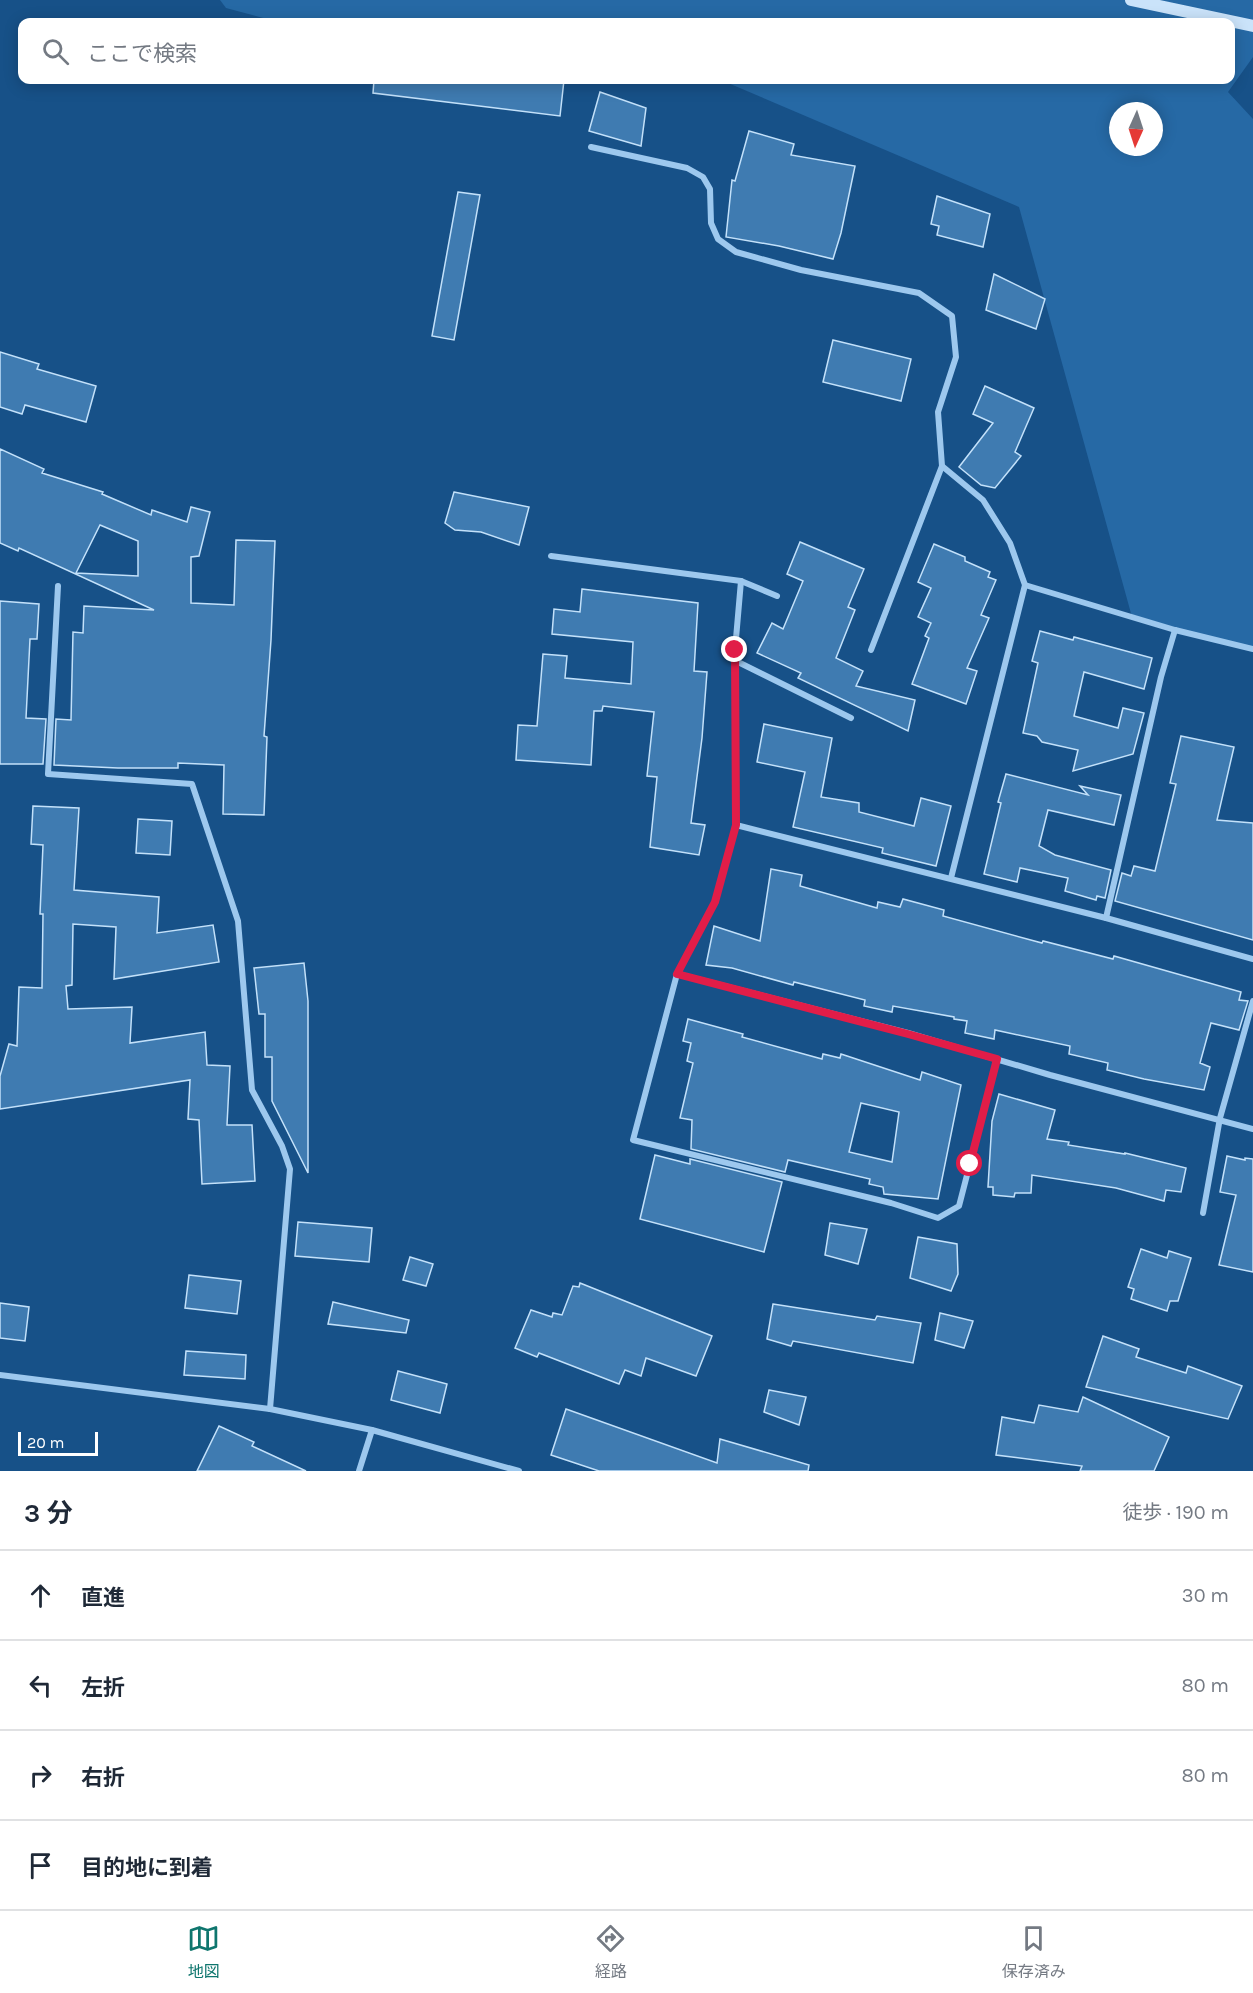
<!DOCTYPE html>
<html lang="ja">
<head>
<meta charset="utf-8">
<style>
  :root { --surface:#fff; --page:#f2f2f3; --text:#1f2937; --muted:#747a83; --line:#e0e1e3; --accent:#0f766e }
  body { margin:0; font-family:Karla,"Noto Sans JP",sans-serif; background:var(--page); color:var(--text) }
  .compass { position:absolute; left:1109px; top:102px; width:54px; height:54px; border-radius:50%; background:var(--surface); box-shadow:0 3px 15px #0003; rotate:183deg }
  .scale { position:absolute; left:18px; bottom:15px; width:80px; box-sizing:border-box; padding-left:6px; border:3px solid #fff; border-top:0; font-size:16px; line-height:21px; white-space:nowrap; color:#fff; -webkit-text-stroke:4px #175188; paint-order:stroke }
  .stop { position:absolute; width:18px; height:18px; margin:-14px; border:4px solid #e11d48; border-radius:50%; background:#fff }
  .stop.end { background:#e11d48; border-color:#fff; box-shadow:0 2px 6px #0008 }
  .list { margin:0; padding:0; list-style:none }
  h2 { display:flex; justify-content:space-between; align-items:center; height:78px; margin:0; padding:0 24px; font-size:26px }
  h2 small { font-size:20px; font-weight:400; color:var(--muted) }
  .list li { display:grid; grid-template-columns:39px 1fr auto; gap:18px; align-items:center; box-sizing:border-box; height:90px; padding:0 24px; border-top:2px solid var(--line) }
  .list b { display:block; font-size:22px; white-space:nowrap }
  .list em { font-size:20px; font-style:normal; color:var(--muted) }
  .icon { flex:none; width:33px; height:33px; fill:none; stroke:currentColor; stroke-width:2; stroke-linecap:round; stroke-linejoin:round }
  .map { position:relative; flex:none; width:1253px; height:1471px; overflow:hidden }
  .search { position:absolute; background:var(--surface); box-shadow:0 3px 15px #0003; left:18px; right:18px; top:18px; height:66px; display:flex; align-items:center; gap:15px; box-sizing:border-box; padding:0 21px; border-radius:12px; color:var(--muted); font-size:22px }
  .sheet { height:438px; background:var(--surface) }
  nav { display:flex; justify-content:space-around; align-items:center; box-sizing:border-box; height:84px; border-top:2px solid var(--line); background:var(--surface); font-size:16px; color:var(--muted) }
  nav a { display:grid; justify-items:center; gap:3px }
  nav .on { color:var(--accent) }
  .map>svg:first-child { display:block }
  .green { fill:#2669a5; fill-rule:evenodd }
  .building { fill:#3f7bb1; stroke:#c3e1fa; stroke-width:1.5; fill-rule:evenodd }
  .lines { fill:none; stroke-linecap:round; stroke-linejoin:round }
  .minor { stroke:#9dc8ee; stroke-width:6 }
  .secondary { stroke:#cae3fa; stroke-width:12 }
  .route { stroke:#e11d48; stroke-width:8 }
</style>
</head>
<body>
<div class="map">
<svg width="1253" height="1471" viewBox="0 0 1253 1471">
  <rect width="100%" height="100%" fill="#175188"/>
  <path class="green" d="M220 0H1253V57L1228 92 1253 119V648L1132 617 1019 207 721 80H1230V22H278L226 8ZM1118 111H1154V147H1118Z"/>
  <g class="building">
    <polygon points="374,80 564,80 560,116 373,93"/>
    <polygon points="600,92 646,108 641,146 589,131"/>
    <polygon points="749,131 794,144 791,155 855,166 841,233 833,259 779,246 726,237 732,180 735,181"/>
    <polygon points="458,192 480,195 454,340 432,336"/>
    <polygon points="937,196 990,214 983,247 937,235 939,226 931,224"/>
    <polygon points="994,274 1045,299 1036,329 986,310"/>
    <polygon points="833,340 911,359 901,401 823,382"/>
    <polygon points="0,352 39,364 37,369 96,386 86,422 25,405 22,414 0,407"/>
    <polygon points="985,386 1034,408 1015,452 1021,456 995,488 981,485 959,467 993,423 973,414"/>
    <path d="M0 449 44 469 42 473 103 492 102 494 151 515 152 510 187 522 191 507 210 512 199 556 191 557V603L234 605 236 540 275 541 271 640 264 736 267 737 264 815 223 814 224 765 178 763V768H118L54 765 56 719 71 720 73 632 83 633 84 606 154 610 19 548 18 551 0 543ZM100 525 138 541V576L76 573Z"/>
    <polygon points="454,492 529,507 519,545 481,532 455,530 445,523"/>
    <polygon points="800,542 864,569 848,607 855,610 836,658 863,671 856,686 915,700 908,731 798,678 801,673 757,653 772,623 783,629 803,581 787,574"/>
    <polygon points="934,544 965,557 965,561 990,572 988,577 996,580 981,615 989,618 967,668 977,671 966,704 912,684 929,638 925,636 931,623 918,617 931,588 918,582"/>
    <polygon points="582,589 698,603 694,671 707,672 702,738 691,823 705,825 699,855 650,847 657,777 647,776 654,712 603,706 602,711 594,711 591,765 516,760 518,725 537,726 543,654 567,656 565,678 631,684 633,642 552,634 554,609 580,612"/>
    <polygon points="0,601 39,604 37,639 30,639 26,718 46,719 43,764 0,764"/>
    <polygon points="1040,631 1073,640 1074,637 1152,658 1144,689 1084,672 1074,716 1118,728 1123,708 1144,713 1133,754 1073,771 1078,750 1042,742 1037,736 1023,733 1038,663 1032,661"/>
    <polygon points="764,724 832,738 821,797 859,803 859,812 914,826 921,798 951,806 936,866 882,853 883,848 793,827 805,772 757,762"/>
    <polygon points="1181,736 1234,747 1217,820 1253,823 1253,940 1115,901 1122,873 1131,876 1134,866 1155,871 1176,784 1170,783"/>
    <polygon points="1006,774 1088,795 1080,786 1121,795 1114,825 1048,810 1039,846 1055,855 1111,870 1105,898 1097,896 1096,900 1065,891 1068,878 1020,868 1017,882 984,874 1001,803 998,802"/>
    <polygon points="33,806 79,808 74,890 159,897 157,933 213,925 219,962 114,979 116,927 73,924 72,985 66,986 68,1009 132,1007 130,1043 205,1032 207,1065 230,1066 227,1125 252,1125 255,1181 202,1184 199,1120 188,1119 190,1080 0,1109 0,1076 9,1044 17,1046 19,987 42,988 43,914 40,914 43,845 31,844"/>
    <polygon points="138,819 172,821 170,855 136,853"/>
    <polygon points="771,869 802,875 800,886 877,908 878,902 900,907 903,899 944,910 943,916 1042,943 1043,941 1113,959 1114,956 1241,992 1239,1000 1248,1001 1239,1030 1211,1023 1200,1063 1210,1067 1204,1090 1144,1079 1107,1070 1108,1063 1069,1054 1070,1046 995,1030 994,1039 965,1033 967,1021 954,1019 954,1017 893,1006 892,1012 864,1006 865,1000 794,982 793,985 732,968 706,965 714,926 760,941"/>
    <polygon points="304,963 308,1001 308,1173 272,1101 272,1057 265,1057 265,1014 259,1014 254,968"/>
    <path d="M688 1019 743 1034 742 1037 822 1059 823 1054 840 1058 841 1054 920 1080 922 1072 961 1085 938 1199 884 1194 883 1187 869 1184 870 1179 788 1160 785 1172 691 1149 692 1120 680 1118 693 1063 687 1061 691 1043 683 1041ZM861 1103 899 1112 892 1162 849 1152Z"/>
    <polygon points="999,1094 1055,1110 1047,1139 1069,1142 1068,1145 1125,1154 1125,1153 1186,1168 1181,1192 1166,1190 1164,1201 1116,1188 1032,1175 1031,1193 1015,1193 1014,1197 993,1195 993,1187 988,1187 992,1121"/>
    <polygon points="655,1155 690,1164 690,1159 782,1182 764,1252 640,1219"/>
    <polygon points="1227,1156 1245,1160 1245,1158 1253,1159 1253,1272 1219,1265 1236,1195 1220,1192"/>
    <polygon points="298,1222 372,1228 369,1262 295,1256"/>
    <polygon points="830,1223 867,1229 858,1264 825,1255"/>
    <polygon points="918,1237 957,1244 958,1274 951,1291 910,1278"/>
    <polygon points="1141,1249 1167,1258 1169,1251 1191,1258 1178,1301 1170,1301 1167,1311 1131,1299 1134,1289 1128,1287"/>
    <polygon points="410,1257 433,1264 426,1286 403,1280"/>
    <polygon points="189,1275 241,1281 237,1314 185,1308"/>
    <polygon points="580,1283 712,1336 696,1376 646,1358 641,1376 625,1370 619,1384 539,1353 537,1357 515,1348 531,1310 552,1317 553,1313 562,1315 573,1286 579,1287"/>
    <polygon points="333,1302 409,1320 406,1333 328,1324"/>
    <polygon points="0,1303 29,1307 25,1341 0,1338"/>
    <polygon points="773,1304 875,1320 877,1316 921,1323 913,1363 793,1341 791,1346 767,1339"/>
    <polygon points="940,1313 973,1321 964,1348 935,1340"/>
    <polygon points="1103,1336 1139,1349 1136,1357 1186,1373 1188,1366 1242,1386 1228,1419 1086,1387"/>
    <polygon points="186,1351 246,1355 245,1379 184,1375"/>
    <polygon points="398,1371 447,1384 440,1413 391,1400"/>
    <polygon points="769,1390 806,1397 799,1425 764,1412"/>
    <polygon points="1083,1397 1169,1437 1154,1471 1080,1471 1082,1466 996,1455 1002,1417 1034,1423 1039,1405 1078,1412"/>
    <polygon points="566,1409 717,1463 720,1439 809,1465 808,1471 599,1471 551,1455"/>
    <polygon points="219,1426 254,1442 252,1446 306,1471 197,1471"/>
  </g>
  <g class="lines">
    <g class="minor">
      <polyline points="591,147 687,168 703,177 710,189 711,223 718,239 736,252 801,270 919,293 952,316 956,357 938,412 942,466 983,500 1010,543 1025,585 1175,630 1253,649"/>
      <polyline points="551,556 741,581 777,596"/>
      <polyline points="741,581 735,650 736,825 715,902 677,974 633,1140 891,1203 938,1218 959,1206 997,1059"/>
      <polyline points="58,586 48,774 192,784 238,921 252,1090 282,1146 290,1169 270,1409"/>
      <polyline points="871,650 942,466"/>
      <polyline points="734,660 851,718"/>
      <polyline points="736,825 1106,918 1253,959"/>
      <polyline points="951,878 1025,585"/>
      <polyline points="1106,918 1161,677 1175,630"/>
      <polyline points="677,974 908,1033 1050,1075 1253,1129"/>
      <polyline points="1203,1213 1220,1118 1253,1001"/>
      <polyline points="0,1375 270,1409 372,1430 519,1471"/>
      <polyline points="359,1471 372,1430"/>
    </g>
    <polyline class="secondary" points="1131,0 1253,26"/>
  </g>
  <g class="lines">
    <polyline class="route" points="735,650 736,825 715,902 677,974 908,1034 997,1059 970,1164"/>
  </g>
</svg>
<svg class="compass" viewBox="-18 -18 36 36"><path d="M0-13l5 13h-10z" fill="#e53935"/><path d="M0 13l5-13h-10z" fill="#747a83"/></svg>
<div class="scale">20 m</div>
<div class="stop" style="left:970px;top:1164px"></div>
<div class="stop end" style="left:735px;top:650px"></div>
<div class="search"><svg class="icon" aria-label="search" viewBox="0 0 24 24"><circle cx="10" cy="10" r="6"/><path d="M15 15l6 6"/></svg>ここで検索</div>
</div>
<section class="sheet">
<h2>3 分<small>徒歩 · 190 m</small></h2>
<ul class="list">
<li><svg class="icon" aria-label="ahead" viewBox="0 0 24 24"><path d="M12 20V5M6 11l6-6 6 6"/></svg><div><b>直進</b></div><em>30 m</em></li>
<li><svg class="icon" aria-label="left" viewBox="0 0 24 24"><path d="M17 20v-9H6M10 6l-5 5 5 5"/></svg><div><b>左折</b></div><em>80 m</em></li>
<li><svg class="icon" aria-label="right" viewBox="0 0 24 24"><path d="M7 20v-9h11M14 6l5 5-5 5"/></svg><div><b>右折</b></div><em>80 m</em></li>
<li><svg class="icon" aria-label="arrive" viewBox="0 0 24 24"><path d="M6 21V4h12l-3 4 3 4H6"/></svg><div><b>目的地に到着</b></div></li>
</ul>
</section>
<nav>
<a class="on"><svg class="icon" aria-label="map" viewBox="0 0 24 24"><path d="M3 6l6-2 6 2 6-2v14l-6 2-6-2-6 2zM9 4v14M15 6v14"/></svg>地図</a>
<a><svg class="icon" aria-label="directions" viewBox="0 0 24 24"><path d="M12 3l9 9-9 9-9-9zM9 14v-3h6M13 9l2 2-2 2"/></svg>経路</a>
<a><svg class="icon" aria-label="saved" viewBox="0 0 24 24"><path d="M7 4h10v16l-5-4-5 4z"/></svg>保存済み</a>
</nav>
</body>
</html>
